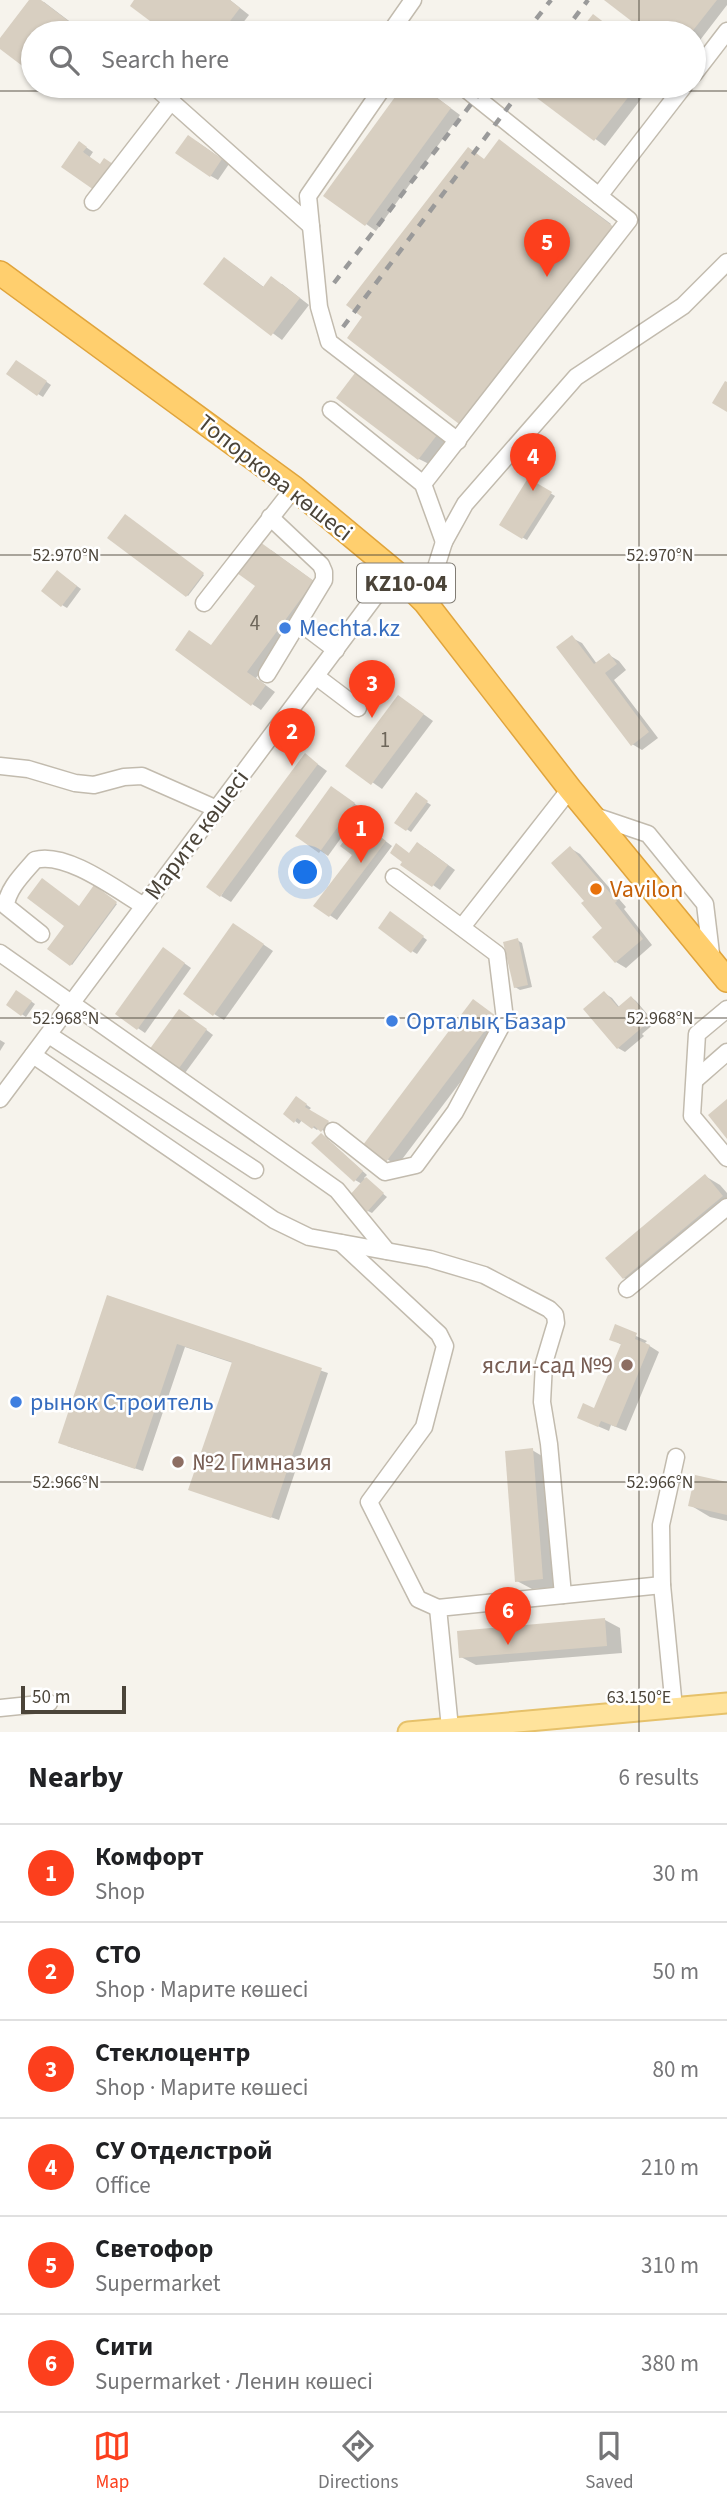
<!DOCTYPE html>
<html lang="en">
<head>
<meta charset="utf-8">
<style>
  :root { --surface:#fff; --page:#f6f6f6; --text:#202124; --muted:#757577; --line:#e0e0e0; --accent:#fc3f1d }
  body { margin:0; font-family:"Source Sans 3",sans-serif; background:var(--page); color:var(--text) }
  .scale { position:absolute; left:21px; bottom:18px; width:105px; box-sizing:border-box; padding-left:7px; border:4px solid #4b4439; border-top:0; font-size:19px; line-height:24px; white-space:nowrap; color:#4b4439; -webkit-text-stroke:5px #fff; paint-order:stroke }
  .you { position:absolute; left:306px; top:873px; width:24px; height:24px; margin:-18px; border:5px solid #fff; border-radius:50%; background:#1a73e8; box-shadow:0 0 0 10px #1a73e833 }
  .badge { display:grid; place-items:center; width:46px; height:46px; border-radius:50%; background:var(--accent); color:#fff; font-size:23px; font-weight:700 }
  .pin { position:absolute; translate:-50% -58px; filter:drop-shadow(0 2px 4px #0008) }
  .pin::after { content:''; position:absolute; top:37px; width:24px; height:21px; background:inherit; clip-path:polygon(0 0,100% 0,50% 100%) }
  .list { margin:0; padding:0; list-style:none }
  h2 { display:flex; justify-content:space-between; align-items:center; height:91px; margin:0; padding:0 28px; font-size:30px }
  h2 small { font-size:23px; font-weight:400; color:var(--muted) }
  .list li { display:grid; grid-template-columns:46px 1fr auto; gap:21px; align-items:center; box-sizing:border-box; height:98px; padding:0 28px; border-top:2px solid var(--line) }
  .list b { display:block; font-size:26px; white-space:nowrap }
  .list p { margin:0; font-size:23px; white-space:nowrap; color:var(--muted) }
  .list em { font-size:23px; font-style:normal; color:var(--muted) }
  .icon { flex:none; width:38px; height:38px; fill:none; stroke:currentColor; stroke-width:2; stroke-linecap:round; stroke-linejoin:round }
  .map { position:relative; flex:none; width:727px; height:1732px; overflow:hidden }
  .search { position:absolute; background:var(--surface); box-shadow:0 2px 5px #0004; left:21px; right:21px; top:21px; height:77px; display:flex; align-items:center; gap:18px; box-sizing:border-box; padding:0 24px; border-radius:38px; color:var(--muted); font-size:26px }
  .sheet { height:679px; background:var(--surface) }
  nav { display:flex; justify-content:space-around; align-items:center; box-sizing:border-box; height:98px; border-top:2px solid var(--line); background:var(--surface); font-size:19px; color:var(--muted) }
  nav a { display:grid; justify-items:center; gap:4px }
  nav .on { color:var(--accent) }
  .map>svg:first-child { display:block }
  .shadow { fill:#0003 }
  .building { fill:#d8cfc1 }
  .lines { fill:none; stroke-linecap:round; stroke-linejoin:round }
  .minor-casing { stroke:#c2bbae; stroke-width:19 }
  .major-casing { stroke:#e6c16a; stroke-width:23 }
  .highway-casing { stroke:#e0a43c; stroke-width:26 }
  .minor { stroke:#fff; stroke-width:16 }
  .major { stroke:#ffe39c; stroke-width:19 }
  .highway { stroke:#ffcf6e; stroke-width:23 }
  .rail { stroke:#9a9a9a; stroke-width:4.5; stroke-dasharray:9 9; stroke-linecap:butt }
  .ticks { fill:none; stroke:#4b4439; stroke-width:2; stroke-opacity:0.45 }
  .shop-dot { fill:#3f7fe0; stroke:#fff; stroke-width:2.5 }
  .food-dot { fill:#e8710a; stroke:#fff; stroke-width:2.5 }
  .education-dot { fill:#8d6e63; stroke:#fff; stroke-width:2.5 }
  .labels { text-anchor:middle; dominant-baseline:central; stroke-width:5; stroke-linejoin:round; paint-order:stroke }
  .number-label { font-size:21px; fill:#6e675b }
  .shield { fill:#fff; stroke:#817c74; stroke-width:2 }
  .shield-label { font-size:23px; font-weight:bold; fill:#4b4439 }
  .street-label { font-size:24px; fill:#4b4439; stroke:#fff }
  .shop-label { font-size:24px; fill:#366cbe; stroke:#fff; text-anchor:start }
  .food-label { font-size:24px; fill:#c56008; stroke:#fff; text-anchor:start }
  .education-label { font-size:24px; fill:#785e54; stroke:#fff; text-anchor:end }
  .ticks-label { font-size:18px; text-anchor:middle; fill:#4b4439; stroke:#fff; stroke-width:5; stroke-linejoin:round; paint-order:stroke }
</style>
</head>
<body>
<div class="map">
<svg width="727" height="1732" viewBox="0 0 727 1732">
  <rect width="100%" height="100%" fill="#f6f3ec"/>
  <g class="shadow">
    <polygon points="31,0 44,2 85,33 33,33 33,72 0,47 0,41"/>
    <polygon points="137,0 230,0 249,15 235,33 169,33 132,5"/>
    <polygon points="609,0 727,0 727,5 694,48 694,33 650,33"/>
    <polygon points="565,27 567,28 574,33 561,33"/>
    <polygon points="405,86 421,86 460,115 376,231 325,195"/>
    <polygon points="524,86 651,86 605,146"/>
    <polygon points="196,141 229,164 218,180 211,176"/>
    <polygon points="500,141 611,224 465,426 484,161"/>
    <polygon points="80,143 93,152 89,158 95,188"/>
    <polygon points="234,265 265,288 282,284 309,305 282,340 205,283"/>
    <polygon points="21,364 51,385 43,397 38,394"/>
    <polygon points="365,381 445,442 429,464 419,459"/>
    <polygon points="529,480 555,496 527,540 501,525"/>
    <polygon points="125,516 204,575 188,596 109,537"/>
    <polygon points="271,550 323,588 256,678 275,692 261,710 252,704 212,647 257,585"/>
    <polygon points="62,575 81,589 67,608 62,605"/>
    <polygon points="572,638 582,643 597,664 609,655 619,661 626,670 614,680 658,738 642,750 632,744"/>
    <polygon points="408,703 433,721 382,789 348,765"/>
    <polygon points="305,755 327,771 231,902 221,896"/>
    <polygon points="339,793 362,809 328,856 298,835"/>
    <polygon points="416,795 431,805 411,832 396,822"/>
    <polygon points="367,827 392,846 337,920 316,906 354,854"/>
    <polygon points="425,848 455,870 440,890 403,864 410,854"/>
    <polygon points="570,848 580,854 626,907 624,909 652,945 626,968 616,962 605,928 586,901"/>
    <polygon points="94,888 117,904 72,965 49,949"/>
    <polygon points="395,916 427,940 417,954 412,951"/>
    <polygon points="244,931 273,951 224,1020 214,1014"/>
    <polygon points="517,940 522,943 532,987 520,990 515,987"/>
    <polygon points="170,953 191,968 145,1033 117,1014"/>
    <polygon points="17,992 35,1004 26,1017 8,1005"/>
    <polygon points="604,993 612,998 620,1008 632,998 636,1001 655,1023 642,1034 644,1036 625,1052 618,1048"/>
    <polygon points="474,1001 505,1023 397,1166 366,1144"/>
    <polygon points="187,1015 213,1035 185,1073 178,1069"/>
    <polygon points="0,1040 5,1043 0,1051"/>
    <polygon points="301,1101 311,1108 309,1110 332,1125 327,1133 319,1128 317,1130 302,1120 299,1124 295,1121"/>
    <polygon points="326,1138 367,1175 364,1178 387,1197 372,1213 368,1211 362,1184 355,1180"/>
    <polygon points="705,1176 720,1185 727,1193 727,1213 639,1287 624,1278 607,1259"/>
    <polygon points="109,1298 328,1373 279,1520 191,1489 233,1363 185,1347 143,1471 67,1446"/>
    <polygon points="616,1327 647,1341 645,1343 659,1352 626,1431 611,1425 609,1431 579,1418 595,1410 622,1345 611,1339"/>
    <polygon points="532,1450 547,1459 558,1587 532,1589 517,1581"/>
    <polygon points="727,1484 727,1521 710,1517 690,1505"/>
    <polygon points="605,1620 620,1628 622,1653 476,1665 461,1657"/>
  </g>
  <g class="building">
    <polygon points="29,0 41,0 80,30 78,33 33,33 33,74 0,49 0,38"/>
    <polygon points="134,0 230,0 240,8 221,33 166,33 130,6"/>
    <polygon points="604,0 717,0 691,33 647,33"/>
    <polygon points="593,14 618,33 578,33"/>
    <polygon points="403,86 421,86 451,108 365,226 323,196"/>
    <polygon points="521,86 637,86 594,141"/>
    <polygon points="188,135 222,159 210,177 175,153"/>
    <polygon points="499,139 615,228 463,427 347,338 362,317 346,305 468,147 484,159"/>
    <polygon points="79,141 87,147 83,152 100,164 104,158 113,164 94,190 61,167"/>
    <polygon points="224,257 263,287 271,276 300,298 271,336 203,284"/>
    <polygon points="16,360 47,381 37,396 6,374"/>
    <polygon points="355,373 437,435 418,460 336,398"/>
    <polygon points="725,381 727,382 727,412 712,403"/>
    <polygon points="528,478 552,492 522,539 499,525"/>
    <polygon points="125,514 204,573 186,597 107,538"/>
    <polygon points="260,542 314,581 247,672 266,685 251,706 175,650 189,630 211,645 255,586 237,573"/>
    <polygon points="57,570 77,586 61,607 41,591"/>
    <polygon points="572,635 594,664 609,653 617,664 605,673 649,732 631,746 556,647"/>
    <polygon points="398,695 424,714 371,785 345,766"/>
    <polygon points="305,753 318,764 220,897 206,887"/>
    <polygon points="331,786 355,803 319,853 295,836"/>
    <polygon points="416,792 428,801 406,831 394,823"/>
    <polygon points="359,821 386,841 329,917 313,906 352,855 340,846"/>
    <polygon points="417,842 448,865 432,887 400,865 402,862 390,853 396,843 409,853"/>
    <polygon points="570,846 617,901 615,903 643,939 615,963 592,937 602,928 581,903 584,901 551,863"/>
    <polygon points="42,878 79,906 94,885 117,902 70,966 47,949 64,926 27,898"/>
    <polygon points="390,911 424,936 411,953 378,928"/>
    <polygon points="233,923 264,944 213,1016 183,994"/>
    <polygon points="518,938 528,985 514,988 503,942"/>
    <polygon points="163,947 185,963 137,1030 115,1014"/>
    <polygon points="16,990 32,1001 21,1016 6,1005"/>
    <polygon points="604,991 618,1007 631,996 651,1020 617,1049 583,1009"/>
    <polygon points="473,999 496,1016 386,1162 363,1145"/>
    <polygon points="179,1009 207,1029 177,1071 149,1050"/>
    <polygon points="296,1096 307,1104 305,1107 329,1121 321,1132 314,1126 312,1129 297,1118 294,1123 283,1114"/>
    <polygon points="727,1099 727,1139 708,1115"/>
    <polygon points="321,1133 363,1171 354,1182 311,1143"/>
    <polygon points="705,1174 723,1196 623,1279 605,1258"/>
    <polygon points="366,1177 384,1193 367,1212 349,1196"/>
    <polygon points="107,1295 322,1368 271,1518 188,1490 232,1362 177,1344 135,1469 58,1443"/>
    <polygon points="615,1324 637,1333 635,1339 650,1345 616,1427 601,1421 598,1427 577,1418 583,1403 594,1408 621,1344 609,1340"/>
    <polygon points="533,1448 543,1579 515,1582 505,1451"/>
    <polygon points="695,1475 727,1482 727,1515 688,1506"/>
    <polygon points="605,1618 607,1646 459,1658 457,1631"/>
  </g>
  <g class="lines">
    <defs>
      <g id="minor">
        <polyline points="396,33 392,30 413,0"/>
        <polyline points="694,74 727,31"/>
        <polyline points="154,86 311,226"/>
        <polyline points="384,86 308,196 319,307 329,342 458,441"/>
        <polyline points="599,196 684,86"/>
        <polyline points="93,202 172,100"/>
        <polyline points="331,410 423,484 444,542"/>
        <polyline points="423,484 629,220 462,86"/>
        <polyline points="425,602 444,542 465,504 576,377 683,306 727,262"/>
        <polyline points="204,603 294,488"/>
        <polyline points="299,622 336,650"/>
        <polyline points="267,674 324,580 324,572 321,565 270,517"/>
        <polyline points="317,677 358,708"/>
        <polyline points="0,766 28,769 75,783 94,785 124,777 142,776 217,809"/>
        <polyline points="592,815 648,834 705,904 712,962"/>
        <polyline points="462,927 570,789"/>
        <path d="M41 934 6 906C7 889 24 873 35 860 66 851 117 890 144 906"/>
        <polyline points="0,953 337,1190 387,1251"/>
        <polyline points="727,1009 697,1034 692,1116 727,1158"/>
        <polyline points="49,1035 255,1170"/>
        <polyline points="33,1055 274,1220 309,1237 430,1259 484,1275 549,1309 555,1315 556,1323 544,1363 542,1402 549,1444 563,1595"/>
        <polyline points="695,1080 727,1052"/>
        <polyline points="0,1099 394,571"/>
        <polyline points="333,1131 385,1172 416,1165 455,1112 505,1019 497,954 394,877"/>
        <polyline points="341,1243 439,1334 445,1346 424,1427 369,1502 418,1599 438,1608"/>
        <polyline points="627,1289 727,1207"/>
        <polyline points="0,1708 49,1703"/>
        <polyline points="674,1708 662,1585 661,1525 676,1457"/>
        <polyline points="450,1728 438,1608 662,1585"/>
      </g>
      <polyline id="major" points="408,1732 727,1703"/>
      <polyline id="highway" points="0,273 294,488 394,571 425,602 570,789 727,980"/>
    </defs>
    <use href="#minor" class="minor-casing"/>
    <use href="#major" class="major-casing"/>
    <use href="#highway" class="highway-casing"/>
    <use href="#minor" class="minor"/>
    <use href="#major" class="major"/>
    <use href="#highway" class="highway"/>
    <g class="rail">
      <polyline points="525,33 551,0"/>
      <polyline points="563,33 588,0"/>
      <polyline points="334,283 485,86"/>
      <polyline points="343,327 524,86"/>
    </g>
  </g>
  <path class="ticks" d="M639 0V33M639 86V1732M0 91H727M0 555H727M0 1018H727M0 1482H727"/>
  <g class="shop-dot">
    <circle cx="285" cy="628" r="7"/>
    <circle cx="392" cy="1021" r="7"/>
    <circle cx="16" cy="1402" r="7"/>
  </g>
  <circle class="food-dot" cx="596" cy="889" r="7"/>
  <g class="education-dot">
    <circle cx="627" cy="1365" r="7"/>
    <circle cx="178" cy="1462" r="7"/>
  </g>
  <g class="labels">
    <g class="number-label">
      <text x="255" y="623">4</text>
      <text x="385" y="740">1</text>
    </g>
    <rect class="shield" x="357" y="563.5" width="98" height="39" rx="5"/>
    <g class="shield-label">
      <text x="406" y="583">KZ10-04</text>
    </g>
    <g class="street-label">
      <text transform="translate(275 478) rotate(38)">Топоркова көшесі</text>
      <text transform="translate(197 835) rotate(-53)">Марите көшесі</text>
    </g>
    <g class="shop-label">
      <text x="299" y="628">Mechta.kz</text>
      <text x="406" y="1021">Орталық Базар</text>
      <text x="30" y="1402">рынок Строитель</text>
    </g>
    <g class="food-label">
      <text x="610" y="889">Vavilon</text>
    </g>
    <g class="education-label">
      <text x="613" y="1365">ясли-сад №9</text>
      <text x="192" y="1462" text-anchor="start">№2 Гимназия</text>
    </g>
  </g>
  <g class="ticks-label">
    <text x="66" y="561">52.970°N</text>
    <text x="660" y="561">52.970°N</text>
    <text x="66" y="1024">52.968°N</text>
    <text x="660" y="1024">52.968°N</text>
    <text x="66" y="1488">52.966°N</text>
    <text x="660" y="1488">52.966°N</text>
    <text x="639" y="1703">63.150°E</text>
  </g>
</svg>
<div class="scale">50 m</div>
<div class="you"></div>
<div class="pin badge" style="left:361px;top:863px">1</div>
<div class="pin badge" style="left:292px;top:766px">2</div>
<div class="pin badge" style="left:372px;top:718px">3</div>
<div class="pin badge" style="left:533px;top:491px">4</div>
<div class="pin badge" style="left:547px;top:277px">5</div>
<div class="pin badge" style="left:508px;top:1645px">6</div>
<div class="search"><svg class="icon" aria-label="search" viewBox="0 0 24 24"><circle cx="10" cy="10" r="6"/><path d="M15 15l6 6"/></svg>Search here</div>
</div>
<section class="sheet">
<h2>Nearby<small>6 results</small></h2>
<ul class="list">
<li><span class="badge">1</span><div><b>Комфорт</b><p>Shop</p></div><em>30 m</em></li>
<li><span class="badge">2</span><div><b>СТО</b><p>Shop · Марите көшесі</p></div><em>50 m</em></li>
<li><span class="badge">3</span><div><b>Стеклоцентр</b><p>Shop · Марите көшесі</p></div><em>80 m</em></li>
<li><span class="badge">4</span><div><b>СУ Отделстрой</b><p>Office</p></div><em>210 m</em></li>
<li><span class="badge">5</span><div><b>Светофор</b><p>Supermarket</p></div><em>310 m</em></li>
<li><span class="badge">6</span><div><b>Сити</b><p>Supermarket · Ленин көшесі</p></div><em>380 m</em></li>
</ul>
</section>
<nav>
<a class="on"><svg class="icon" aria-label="map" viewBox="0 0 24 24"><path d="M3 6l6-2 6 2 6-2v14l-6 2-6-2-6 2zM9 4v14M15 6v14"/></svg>Map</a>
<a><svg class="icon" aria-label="directions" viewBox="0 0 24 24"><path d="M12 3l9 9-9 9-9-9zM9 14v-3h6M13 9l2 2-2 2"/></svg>Directions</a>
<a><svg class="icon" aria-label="saved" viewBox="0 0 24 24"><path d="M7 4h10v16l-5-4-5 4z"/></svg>Saved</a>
</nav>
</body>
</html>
